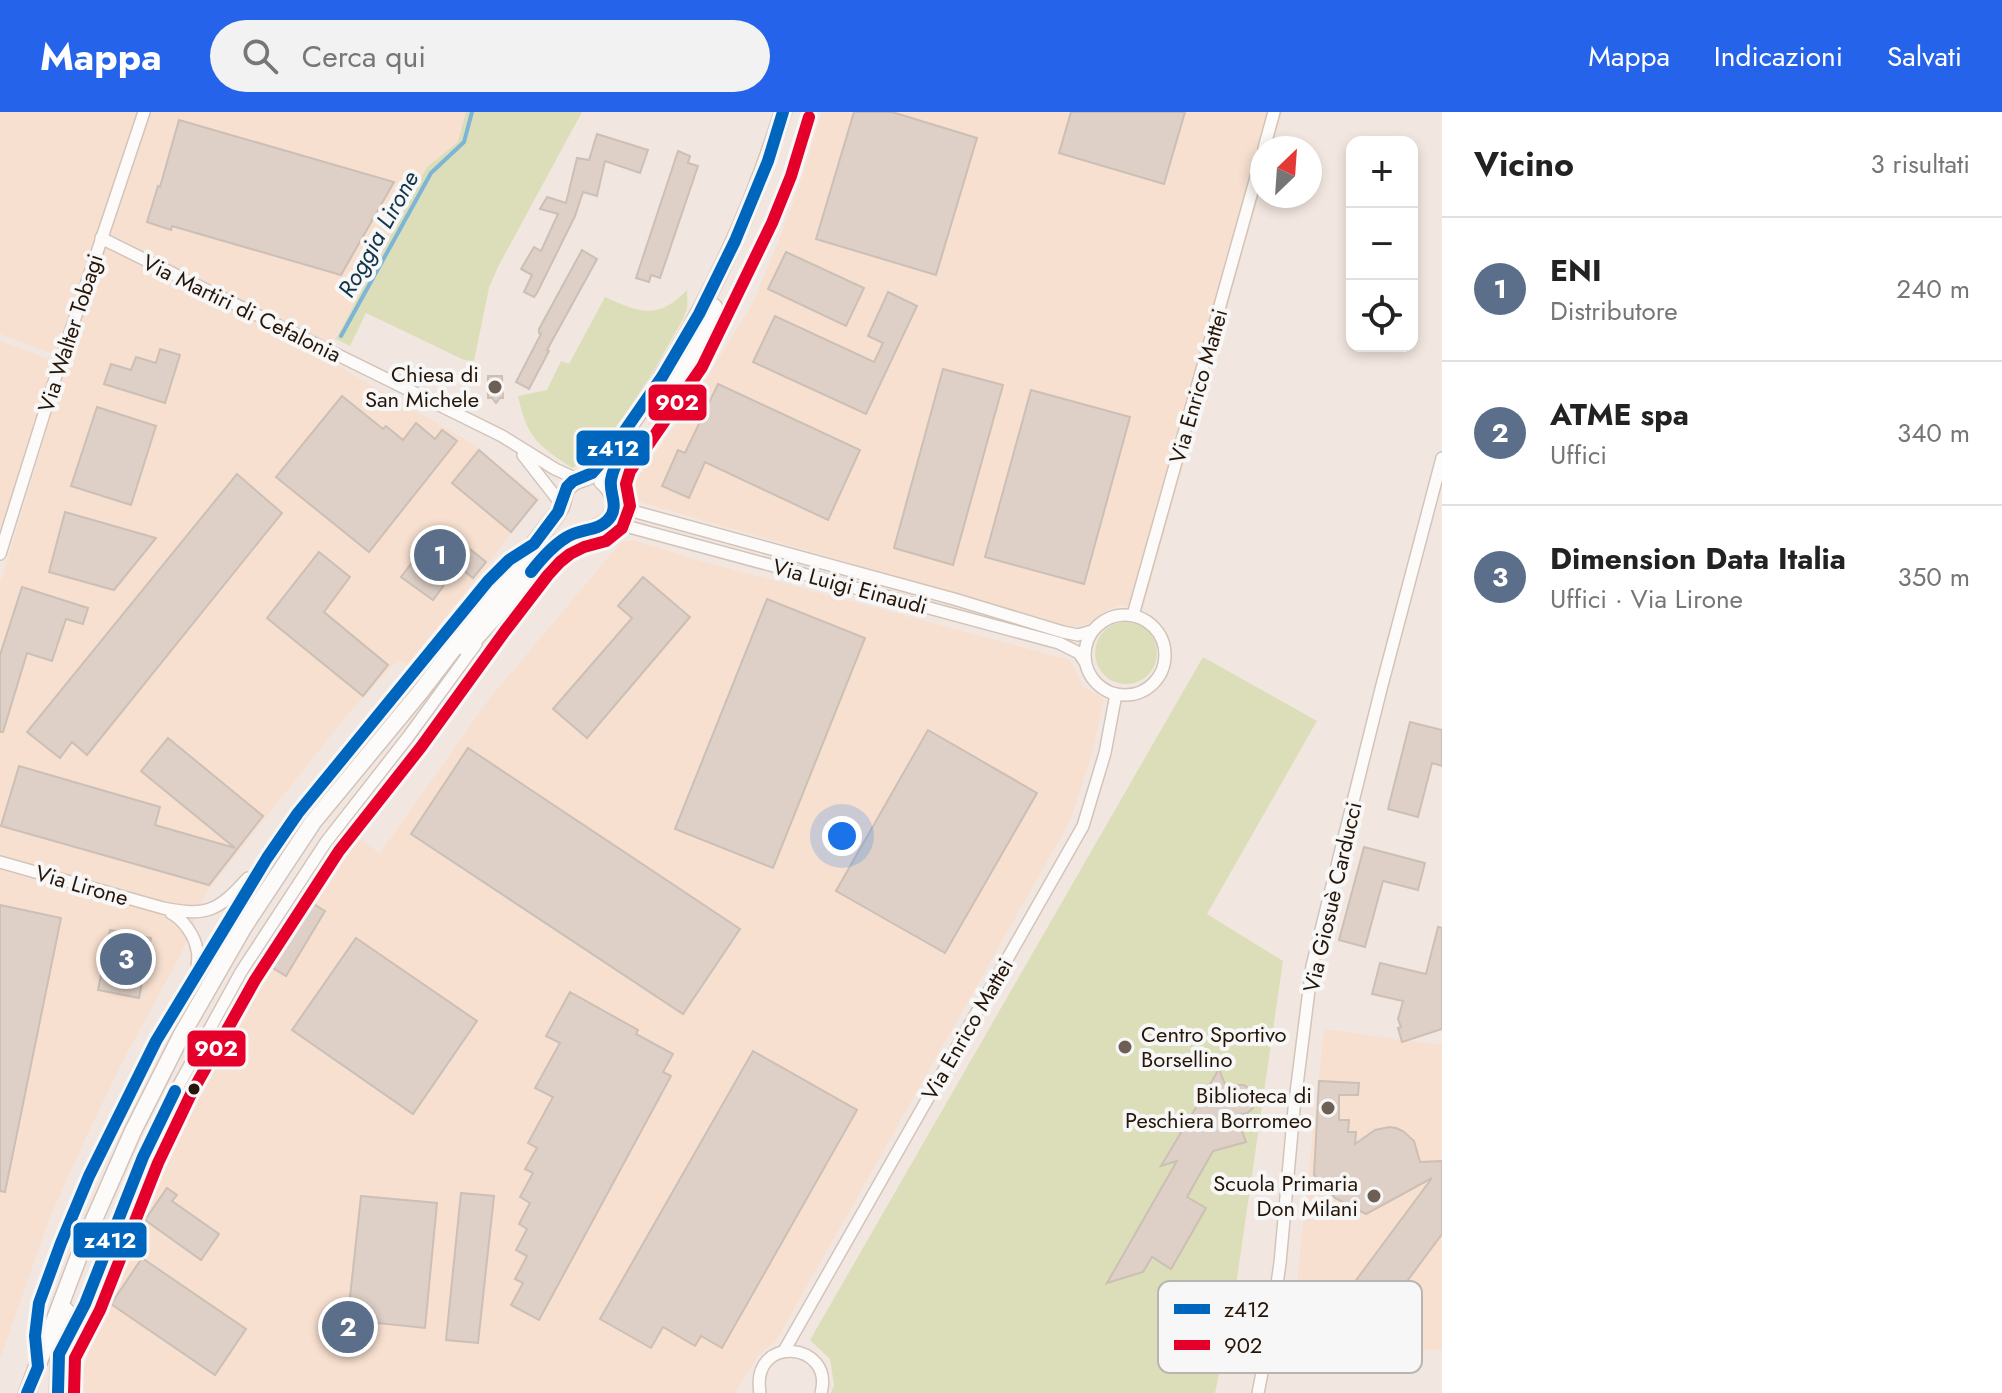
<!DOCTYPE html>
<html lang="it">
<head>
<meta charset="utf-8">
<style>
  :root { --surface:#fff; --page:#f2f2f2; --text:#222; --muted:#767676; --line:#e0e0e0; --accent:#2563eb }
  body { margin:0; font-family:Jost,sans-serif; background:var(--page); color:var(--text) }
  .controls { position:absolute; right:24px; top:24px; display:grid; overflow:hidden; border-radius:16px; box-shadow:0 4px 12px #0003 }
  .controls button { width:72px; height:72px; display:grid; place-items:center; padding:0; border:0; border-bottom:2px solid var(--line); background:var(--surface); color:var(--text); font:40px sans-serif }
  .compass { position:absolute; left:1250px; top:24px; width:72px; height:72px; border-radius:50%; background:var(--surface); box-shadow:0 4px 12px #0003; rotate:25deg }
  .you { position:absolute; left:842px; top:724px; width:28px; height:28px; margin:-20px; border:6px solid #fff; border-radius:50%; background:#1a73e8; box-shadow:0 0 0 12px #1a73e833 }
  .badge { display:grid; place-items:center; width:52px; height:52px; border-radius:50%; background:var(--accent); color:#fff; font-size:26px; font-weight:700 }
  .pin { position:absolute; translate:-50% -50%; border:4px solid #fff; box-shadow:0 2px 8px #0006 }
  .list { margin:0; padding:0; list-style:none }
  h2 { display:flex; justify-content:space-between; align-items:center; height:104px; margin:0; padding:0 32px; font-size:34px }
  h2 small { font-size:26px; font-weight:400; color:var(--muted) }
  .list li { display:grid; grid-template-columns:52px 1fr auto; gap:24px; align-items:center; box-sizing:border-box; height:144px; padding:0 32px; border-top:2px solid var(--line) }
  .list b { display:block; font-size:30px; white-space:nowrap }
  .list p { margin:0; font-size:26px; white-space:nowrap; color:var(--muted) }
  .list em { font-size:26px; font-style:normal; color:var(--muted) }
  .icon { flex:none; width:44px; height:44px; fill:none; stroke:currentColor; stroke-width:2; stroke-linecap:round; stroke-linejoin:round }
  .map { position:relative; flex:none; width:1442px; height:1281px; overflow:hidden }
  header { display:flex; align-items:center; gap:48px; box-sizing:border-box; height:112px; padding:0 40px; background:var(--accent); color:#fff }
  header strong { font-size:38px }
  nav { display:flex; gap:44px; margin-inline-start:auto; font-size:28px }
  .search { width:560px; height:72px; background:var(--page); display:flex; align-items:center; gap:20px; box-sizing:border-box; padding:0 28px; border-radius:44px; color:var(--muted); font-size:30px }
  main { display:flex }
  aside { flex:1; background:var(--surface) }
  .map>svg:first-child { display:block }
  .built { fill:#f7e0d0 }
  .green { fill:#dbdeb8 }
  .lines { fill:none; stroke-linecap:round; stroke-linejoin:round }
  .stream { stroke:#7db5d6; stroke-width:4 }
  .building { fill:#ded0c7; stroke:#ccbfb5; stroke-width:2 }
  .minor-casing { stroke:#d2c4ba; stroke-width:14 }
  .secondary-casing { stroke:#d2c4ba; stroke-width:19 }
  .minor { stroke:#fdfbfa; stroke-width:11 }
  .secondary { stroke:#fdfbfa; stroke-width:16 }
  .bus-1-casing { stroke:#f7f7f7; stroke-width:18 }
  .bus-2-casing { stroke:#f7f7f7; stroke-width:18 }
  .bus-1 { stroke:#0065bd; stroke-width:12 }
  .bus-2 { stroke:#e4002b; stroke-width:12 }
  .poi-dot { fill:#6e5f54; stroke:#f7f7f7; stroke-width:3 }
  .bus-dot { fill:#271608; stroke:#f7f7f7; stroke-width:3 }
  .labels { text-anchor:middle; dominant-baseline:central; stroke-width:8; stroke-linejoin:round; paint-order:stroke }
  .street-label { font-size:22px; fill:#271608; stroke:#f7f7f7 }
  .poi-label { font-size:22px; fill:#271608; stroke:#f7f7f7; text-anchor:end }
  .water-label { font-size:24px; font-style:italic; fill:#10344a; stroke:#f7f7f7 }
  .key { fill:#f7f7f7; stroke:#b9b4af; stroke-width:2 }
  .key-label { font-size:22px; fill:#271608 }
  .line-badge { stroke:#f7f7f7; stroke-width:3 }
  .badge-label { font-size:22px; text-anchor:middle; font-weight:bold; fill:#fff }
</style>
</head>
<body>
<header>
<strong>Mappa</strong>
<div class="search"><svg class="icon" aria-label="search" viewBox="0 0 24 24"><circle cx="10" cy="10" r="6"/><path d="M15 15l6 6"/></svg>Cerca qui</div>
<nav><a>Mappa</a><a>Indicazioni</a><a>Salvati</a></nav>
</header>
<main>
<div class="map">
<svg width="1442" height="1281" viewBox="0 0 1442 1281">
  <rect width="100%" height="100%" fill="#f2e7e0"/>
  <g class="built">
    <polygon points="0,0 466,0 458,30 427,55 326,247 473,332 540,386 407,553 398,548 347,603 206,781 181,842 125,945 88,1021 50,1105 0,1248 0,472 68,247 0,222"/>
    <polygon points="822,0 1283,0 1272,36 1262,36 1262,73 1143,497 1120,493 1107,498 1089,512 1072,515 633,388 629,378 688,296 752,192 778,130 799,75"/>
    <polygon points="0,229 60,251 0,442"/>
    <polygon points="633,428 694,447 1070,548 1084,575 1104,587 1092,642 1070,709 776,1229 758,1244 735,1281 86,1281 80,1269 98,1207 136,1111 132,1107 176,1013 210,946 242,892 330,756 354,723 380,741 489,587 621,430"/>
    <polygon points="1324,917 1442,933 1442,1238 1290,1235"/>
  </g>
  <g class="green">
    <polygon points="466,0 582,0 498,155 489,176 474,249 464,248 366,201 350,234 336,227 427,55 458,30"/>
    <path d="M687 178C687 183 688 191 687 196 684 208 675 220 670 230 651 264 607 340 572 356 538 333 527 326 518 284L547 278 561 249 569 252 605 185C640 201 658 208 687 178Z"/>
    <circle cx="1126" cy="541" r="31"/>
    <polygon points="1203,545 1317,609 1207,802 1283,849 1232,1201 1215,1281 831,1281 834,1273 830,1247 810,1228"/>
  </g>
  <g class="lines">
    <polyline class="stream" points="341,224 431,61 464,30 472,0"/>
  </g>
  <g class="building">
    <polygon points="854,0 892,0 977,26 936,163 816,127"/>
    <polygon points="1071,0 1185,0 1164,72 1059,41"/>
    <polygon points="179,8 394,70 341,163 172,114 171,118 147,110 158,74 160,75"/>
    <polygon points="597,22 648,38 640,61 605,49 597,84 583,80 575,104 537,181 534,185 524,180 532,163 521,157 534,135 541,139 558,102 540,97 547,85 566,91 577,46 589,48"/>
    <polygon points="678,39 690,44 688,51 698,54 660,166 651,163 649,170 636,166"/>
    <polygon points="582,138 597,147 547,238 549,239 529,277 516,270 541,222 539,221 539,217"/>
    <polygon points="786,140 864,176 846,214 768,177"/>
    <polygon points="888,180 917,194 866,302 753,250 775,204 874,250 883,231 868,224"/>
    <polygon points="160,237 180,243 165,291 104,272 111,252 131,258 136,245 156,251"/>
    <polygon points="943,257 1003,273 953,453 894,436"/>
    <polygon points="488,264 502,264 503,286 500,286 496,291 492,286 488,286"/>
    <polygon points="718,272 860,338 828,408 705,350 689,386 662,374 678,338 685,341"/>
    <polygon points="1031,278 1130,305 1084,472 985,445"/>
    <polygon points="342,284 383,317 386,314 403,328 416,311 435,327 442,318 457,329 369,440 276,365"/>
    <polygon points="97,295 156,314 131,393 71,374"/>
    <polygon points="479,338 537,388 511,420 452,371"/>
    <polygon points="237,362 282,401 87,643 72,630 60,646 27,620"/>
    <polygon points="65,400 156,426 114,478 49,460"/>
    <polygon points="445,417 486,450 473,466 458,454 433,488 401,465 414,448 418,451"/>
    <polygon points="319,440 350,465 324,500 388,553 363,584 267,506"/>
    <polygon points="643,465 690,505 587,626 553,597 632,506 618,494"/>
    <polygon points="22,475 88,496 83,512 66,507 52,549 27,541 3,620 0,620 0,543"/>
    <polygon points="767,487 865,526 773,756 675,717"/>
    <polygon points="1410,610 1442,618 1442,654 1432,651 1418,705 1388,697"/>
    <polygon points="928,618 1037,681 945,841 836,779"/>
    <polygon points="168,626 263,704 209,773 1,714 19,654 160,695 155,713 235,736 141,659"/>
    <polygon points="468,636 740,817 683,902 411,722"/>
    <polygon points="1364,735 1425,751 1418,778 1383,769 1365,835 1339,828"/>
    <polygon points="302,785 325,799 286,864 263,850"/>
    <polygon points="0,793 61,806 5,1080 0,1079"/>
    <polygon points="1438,815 1442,816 1442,917 1402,930 1398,916 1401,915 1398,907 1403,889 1372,882 1380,851 1426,862"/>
    <polygon points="110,818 151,826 139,886 98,878"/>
    <polygon points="356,826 477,909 413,1002 292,918"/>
    <polygon points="570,880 638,918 636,922 673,942 663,960 671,964 539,1208 511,1193 523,1171 515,1167 527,1144 516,1138 527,1117 519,1112 530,1091 520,1085 533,1061 525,1057 537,1036 528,1031 553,985 535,976 560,931 546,924"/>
    <polygon points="753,939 857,998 722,1236 701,1224 695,1234 663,1215 651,1236 600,1207"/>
    <polygon points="1219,957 1227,978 1237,973 1244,973 1254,980 1255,992 1252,997 1247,1001 1236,1003 1246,1030 1213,1039 1187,1085 1206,1096 1171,1157 1152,1145 1143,1160 1107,1171 1177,1049 1161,1054"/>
    <polygon points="1319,969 1359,971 1358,983 1339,983 1339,1008 1349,1008 1348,1020 1356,1020 1355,1032 1375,1018 1389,1015 1396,1016 1403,1019 1414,1029 1420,1050 1442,1049 1442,1122 1359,1234 1325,1210 1432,1066 1366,1102 1335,1086 1314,1063"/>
    <polygon points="167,1076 177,1083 172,1089 219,1122 201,1148 145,1108"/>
    <polygon points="461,1081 494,1084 478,1231 446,1228"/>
    <polygon points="361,1084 437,1091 425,1216 368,1210 366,1234 330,1230 333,1206 337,1207 339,1193 349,1194"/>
    <polygon points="142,1146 246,1217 215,1263 111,1192"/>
  </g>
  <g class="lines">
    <defs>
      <g id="minor">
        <polyline points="1264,36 1274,0"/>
        <polyline points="101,126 502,324 555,357 577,367"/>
        <polyline points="523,343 562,393"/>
        <polyline points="614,394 954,487 1063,520 1078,523 1092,519"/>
        <polyline points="607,409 1059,531 1079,541 1085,550"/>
        <polyline points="0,442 60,251 144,0"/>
        <circle cx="1125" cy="543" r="40"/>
        <polyline points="1133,503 1262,44"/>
        <path d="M0 750 163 796C207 805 218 799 248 766"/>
        <path d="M171 801C183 807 195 824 197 838 199 844 197 851 197 858"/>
        <polyline points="65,1231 85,1192 130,1078 164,1000 241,860 326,730 408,625 476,532"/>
        <polyline points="784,1239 1083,714 1105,641 1116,582"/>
        <polyline points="38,1250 35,1224 39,1191 61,1131 104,1033 170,904 267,746 298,701 488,469 509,448 523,439"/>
        <path d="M760 1281C750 1221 835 1230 821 1281"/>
        <polyline points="1258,1281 1270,1220 1280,1151 1294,997 1312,854 1381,577 1442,346"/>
      </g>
      <g id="secondary">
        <polyline points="652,299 688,248 714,195"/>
        <polyline points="610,376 616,352 630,331"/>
        <path d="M466 536C483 518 499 500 515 480 528 463 542 443 560 430 574 419 600 419 609 407 619 394 614 379 602 369"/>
        <path d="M27 1281 85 1128 133 1019 181 924 243 816 313 710 421 579 549 412C554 406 560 399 562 392 564 385 563 381 568 375 574 367 581 368 589 364 598 358 607 345 613 337 689 234 745 121 783 0"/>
        <polyline points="58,1281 59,1242 66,1199"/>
      </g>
    </defs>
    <use href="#minor" class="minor-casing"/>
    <use href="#secondary" class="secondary-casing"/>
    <use href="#minor" class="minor"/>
    <use href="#secondary" class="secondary"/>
    <defs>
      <g id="bus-1">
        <path d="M531 460C541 447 552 434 567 425 581 416 601 420 611 404 618 392 609 380 611 368 614 351 625 337 635 324"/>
        <polyline points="58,1280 59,1242 85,1192 143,1045 175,979"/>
        <polyline points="27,1281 38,1255 35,1224 39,1191 61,1131 89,1064 156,929 267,746 298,701 488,469 509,448 534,432 558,400 567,375 573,369 592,361 608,343 662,265 699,202 735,129 768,49 783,0"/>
      </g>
      <polyline id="bus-2" points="74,1281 75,1246 100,1198 158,1051 191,982 255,868 339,739 421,635 505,519 548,463 560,450 570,442 584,435 606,429 622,416 630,394 626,372 630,359 702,255 772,111 791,64 809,5"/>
    </defs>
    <use href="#bus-1" class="bus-1-casing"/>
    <use href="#bus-2" class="bus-2-casing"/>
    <use href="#bus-1" class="bus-1"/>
    <use href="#bus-2" class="bus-2"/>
  </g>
  <g class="poi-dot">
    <circle cx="495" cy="275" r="8"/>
    <circle cx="1125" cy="935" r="8"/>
    <circle cx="1328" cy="996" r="8"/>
    <circle cx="1374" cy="1084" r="8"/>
  </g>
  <circle class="bus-dot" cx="194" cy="977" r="7"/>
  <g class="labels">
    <g class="street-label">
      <text transform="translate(242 196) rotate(26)">Via Martiri di Cefalonia</text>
      <text transform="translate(70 221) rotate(-72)">Via Walter Tobagi</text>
      <text transform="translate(1198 274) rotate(-74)">Via Enrico Mattei</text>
      <text transform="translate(850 474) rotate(15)">Via Luigi Einaudi</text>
      <text transform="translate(82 773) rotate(16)">Via Lirone</text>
      <text transform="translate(1332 785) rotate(-77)">Via Giosuè Carducci</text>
      <text transform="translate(967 917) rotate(-60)">Via Enrico Mattei</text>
    </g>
    <g class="poi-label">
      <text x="479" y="262">Chiesa di<tspan x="479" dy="25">San Michele</tspan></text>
      <text x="1141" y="922" text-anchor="start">Centro Sportivo<tspan x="1141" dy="25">Borsellino</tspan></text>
      <text x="1312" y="983">Biblioteca di<tspan x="1312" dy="25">Peschiera Borromeo</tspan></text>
      <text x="1358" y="1071">Scuola Primaria<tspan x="1358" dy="25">Don Milani</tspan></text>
    </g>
    <g class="water-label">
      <text transform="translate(378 122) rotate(-61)">Roggia Lirone</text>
    </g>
  </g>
  <rect x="1158" y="1169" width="264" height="92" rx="12" class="key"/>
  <rect x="1174" y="1192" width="36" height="10" fill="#0065bd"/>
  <rect x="1174" y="1228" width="36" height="10" fill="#e4002b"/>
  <g class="key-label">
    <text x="1224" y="1205">z412</text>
    <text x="1224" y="1241">902</text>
  </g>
  <g class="line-badge">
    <rect x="647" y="271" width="61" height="39" rx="8" fill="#e4002b"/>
    <rect x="575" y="317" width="76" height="38" rx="8" fill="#0065bd"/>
    <rect x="186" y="917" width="61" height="39" rx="8" fill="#e4002b"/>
    <rect x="72" y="1109" width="76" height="38" rx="8" fill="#0065bd"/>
  </g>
  <g class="badge-label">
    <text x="677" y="298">902</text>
    <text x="613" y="344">z412</text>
    <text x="216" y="944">902</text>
    <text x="110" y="1136">z412</text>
  </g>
</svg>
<div class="controls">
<button>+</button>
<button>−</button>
<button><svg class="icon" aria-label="locate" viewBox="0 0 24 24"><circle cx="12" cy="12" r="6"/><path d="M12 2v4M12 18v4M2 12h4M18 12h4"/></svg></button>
</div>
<svg class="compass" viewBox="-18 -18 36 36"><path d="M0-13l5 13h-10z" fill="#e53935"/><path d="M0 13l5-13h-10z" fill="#767676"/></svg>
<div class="you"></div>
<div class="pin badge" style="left:440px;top:443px;background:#5c6f8a">1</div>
<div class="pin badge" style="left:348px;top:1215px;background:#5c6f8a">2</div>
<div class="pin badge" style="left:126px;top:847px;background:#5c6f8a">3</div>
</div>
<aside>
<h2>Vicino<small>3 risultati</small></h2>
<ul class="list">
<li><span class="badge" style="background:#5c6f8a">1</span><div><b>ENI</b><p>Distributore</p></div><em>240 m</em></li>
<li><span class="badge" style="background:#5c6f8a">2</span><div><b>ATME spa</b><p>Uffici</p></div><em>340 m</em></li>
<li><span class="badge" style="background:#5c6f8a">3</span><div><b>Dimension Data Italia</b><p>Uffici · Via Lirone</p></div><em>350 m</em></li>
</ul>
</aside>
</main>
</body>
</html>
